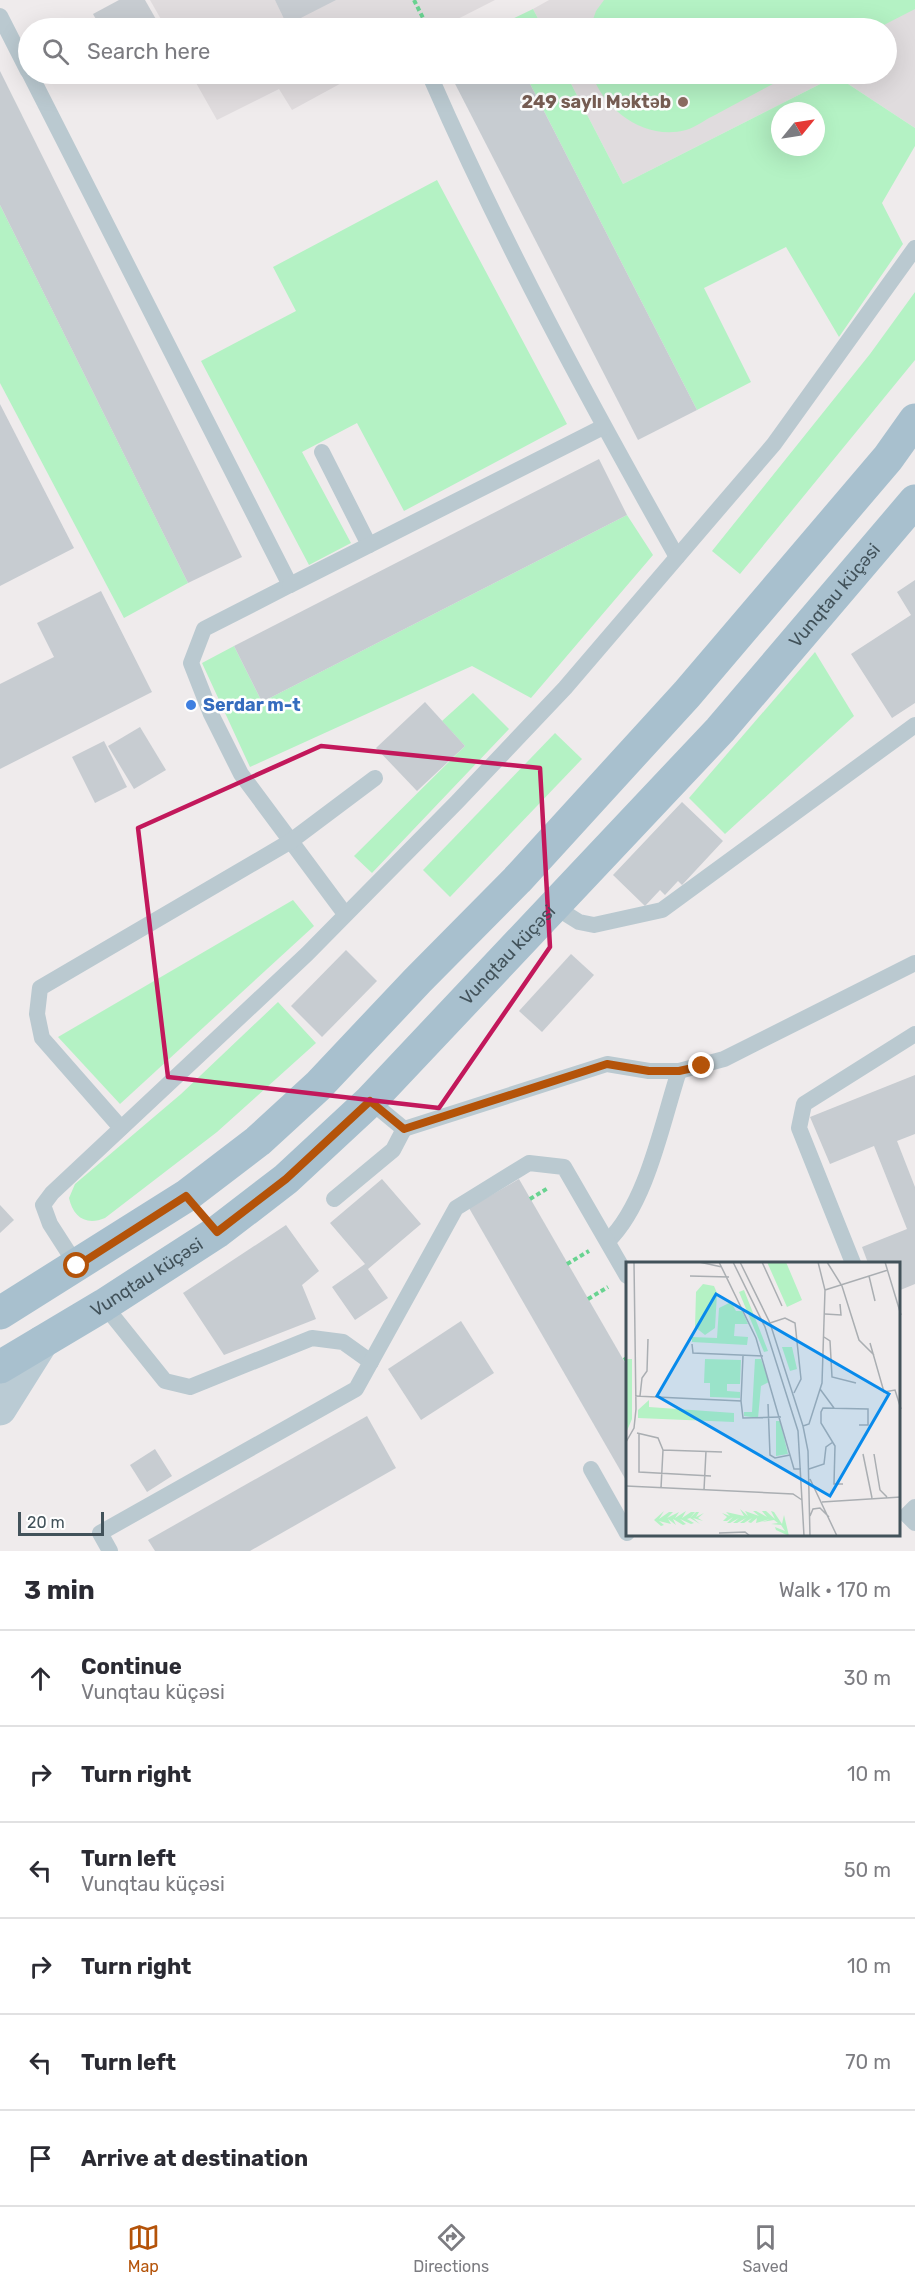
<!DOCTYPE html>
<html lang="en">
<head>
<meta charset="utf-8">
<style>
  :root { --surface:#fff; --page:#f7f7f7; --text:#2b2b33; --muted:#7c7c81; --line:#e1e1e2; --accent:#b45309 }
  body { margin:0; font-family:Rubik,sans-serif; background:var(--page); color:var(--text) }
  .compass { position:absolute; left:771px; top:102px; width:54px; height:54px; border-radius:50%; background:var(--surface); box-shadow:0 6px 24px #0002; rotate:60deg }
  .scale { position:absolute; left:18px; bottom:15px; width:86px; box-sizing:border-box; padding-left:6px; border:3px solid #42525a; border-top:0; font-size:16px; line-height:21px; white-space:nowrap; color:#42525a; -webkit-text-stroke:4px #fff; paint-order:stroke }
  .stop { position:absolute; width:18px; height:18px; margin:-14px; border:4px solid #b45309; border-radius:50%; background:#fff }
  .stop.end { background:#b45309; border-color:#fff; box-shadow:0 2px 6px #0008 }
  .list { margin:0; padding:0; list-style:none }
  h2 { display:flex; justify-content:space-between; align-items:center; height:78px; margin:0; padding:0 24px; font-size:26px }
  h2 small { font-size:20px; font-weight:400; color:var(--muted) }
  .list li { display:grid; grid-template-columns:39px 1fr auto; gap:18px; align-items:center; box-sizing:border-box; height:96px; padding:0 24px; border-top:2px solid var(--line) }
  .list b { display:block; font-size:22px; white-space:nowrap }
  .list p { margin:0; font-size:20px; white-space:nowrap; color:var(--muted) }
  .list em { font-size:20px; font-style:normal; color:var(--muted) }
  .icon { flex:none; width:33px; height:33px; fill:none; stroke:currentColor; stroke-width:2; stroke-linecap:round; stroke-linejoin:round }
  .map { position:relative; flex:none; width:915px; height:1551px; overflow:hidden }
  .search { position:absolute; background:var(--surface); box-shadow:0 6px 24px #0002; left:18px; right:18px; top:18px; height:66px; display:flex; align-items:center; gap:15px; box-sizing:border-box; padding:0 21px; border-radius:33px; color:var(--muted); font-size:22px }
  .sheet { height:654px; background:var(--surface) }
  nav { display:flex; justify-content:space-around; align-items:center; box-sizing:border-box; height:84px; border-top:2px solid var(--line); background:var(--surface); font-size:16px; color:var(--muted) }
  nav a { display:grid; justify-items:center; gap:3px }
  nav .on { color:var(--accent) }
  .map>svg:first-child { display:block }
  .education { fill:#e0dcde }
  .green { fill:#b4f2c4; fill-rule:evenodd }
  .building { fill:#c7ccd1 }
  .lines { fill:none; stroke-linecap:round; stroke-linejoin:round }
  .path { stroke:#69d391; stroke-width:4; stroke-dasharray:4.5 3; stroke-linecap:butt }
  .lane { stroke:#bac9d0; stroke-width:16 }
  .secondary { stroke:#bacbd4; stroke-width:33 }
  .primary { stroke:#a8c0ce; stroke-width:33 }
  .route { stroke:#b45309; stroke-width:8 }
  .marked { fill:none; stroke:#c2185b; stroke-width:4.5; stroke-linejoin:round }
  .education-dot { fill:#8d6e63; stroke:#fff; stroke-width:2 }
  .shop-dot { fill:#3f7fe0; stroke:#fff; stroke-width:2 }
  .labels { text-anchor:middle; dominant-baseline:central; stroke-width:5; stroke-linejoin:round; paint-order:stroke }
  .education-label { font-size:18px; font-weight:bold; fill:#785e54; stroke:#fff; text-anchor:end }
  .street-label { font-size:18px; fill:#42525a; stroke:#fff }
  .shop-label { font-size:18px; font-weight:bold; fill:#366cbe; stroke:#fff; text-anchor:start }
  .inset-road { fill:none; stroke:#aaaeb2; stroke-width:1.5 }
  .view { fill:#088aeb; fill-opacity:0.15; stroke:#088aeb; stroke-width:3 }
  .inset-edge { fill:none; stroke:#42525a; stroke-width:3 }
</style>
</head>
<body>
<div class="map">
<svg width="915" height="1551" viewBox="0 0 915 1551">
  <rect width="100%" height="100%" fill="#efebec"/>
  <g class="education">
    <polygon points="150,0 495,0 440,28 166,28"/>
    <polygon points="549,0 915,0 915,128 836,76 623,184 566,74 886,74 886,28 543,28 533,9"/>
    <polygon points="191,74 358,74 292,110 279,89 217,120"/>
  </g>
  <g class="green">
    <polygon points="604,0 915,0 915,9 878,28 590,28 596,11"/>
    <polygon points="533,9 543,28 502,28 500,25"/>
    <path d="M525 74H566L623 184 836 76 915 128V146L882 203 903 244 839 337 786 247 704 288 751 382 697 410ZM780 111H816V147H780Z"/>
    <path d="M592 74H792C767 87 741 101 715 115 706 119 696 127 686 130 645 141 604 110 592 74Z"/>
    <polygon points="437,180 567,424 404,511 357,423 302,452 351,543 309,565 201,361 296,311 273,267"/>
    <polygon points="0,205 188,583 124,618 0,383"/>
    <polygon points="915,292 915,360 740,574 712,551 870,354"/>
    <polygon points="627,515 653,555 531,698 472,666 250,767 202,663 234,646 262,702"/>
    <polygon points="815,652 854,716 725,834 689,798"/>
    <polygon points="473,693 509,729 372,873 354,856 465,746 442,721"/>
    <polygon points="555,733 582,759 450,897 423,870"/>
    <polygon points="293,900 314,926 120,1104 58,1037"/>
    <path d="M278 1002 316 1043 217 1132 105 1218C86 1226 73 1217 69 1198L75 1184 181 1094Z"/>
  </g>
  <g class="building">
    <polygon points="119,0 145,0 161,28 101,28 93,14"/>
    <polygon points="275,0 336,0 287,25"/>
    <polygon points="0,71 242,557 188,583 0,205"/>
    <polygon points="450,74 525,74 697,410 638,440"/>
    <polygon points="0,404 74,548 0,586"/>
    <polygon points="599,459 627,515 262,702 234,646"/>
    <polygon points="915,580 915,703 892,718 851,654 911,615 897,592"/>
    <polygon points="101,591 152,692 0,769 0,684 54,657 37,623"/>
    <polygon points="425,702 465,746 417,791 376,748"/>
    <polygon points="140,727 166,770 134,789 108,746"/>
    <polygon points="104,741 127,787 95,803 72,757"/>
    <polygon points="682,802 723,841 682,885 678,881 665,895 660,890 645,906 613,875"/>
    <polygon points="346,950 377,981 322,1037 291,1006"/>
    <polygon points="571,954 594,975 542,1032 519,1011"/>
    <polygon points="915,1075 915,1134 897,1141 915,1187 915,1284 898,1291 898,1263 868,1263 862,1247 907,1229 874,1146 830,1164 810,1117"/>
    <polygon points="382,1179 421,1224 368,1269 388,1298 355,1320 332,1287 365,1264 330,1223"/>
    <polygon points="519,1179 627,1366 627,1482 469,1208"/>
    <polygon points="0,1205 14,1220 0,1233"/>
    <polygon points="286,1225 319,1271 302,1285 316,1319 224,1355 183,1293"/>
    <polygon points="461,1321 494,1373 421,1420 388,1369"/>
    <polygon points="367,1416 396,1468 250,1551 155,1551 148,1540"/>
    <polygon points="155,1449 172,1476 147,1492 130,1465"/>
  </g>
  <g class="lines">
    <g class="path">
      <polyline points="414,0 428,28"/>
      <polyline points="530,1199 548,1188"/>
      <polyline points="567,1264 589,1251"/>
      <polyline points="588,1299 608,1287"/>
      <polyline points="624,1360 627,1358"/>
    </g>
    <g class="lane">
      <polyline points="0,16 28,71"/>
      <polyline points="30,74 290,585 204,629 191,663 211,714 241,774 345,914"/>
      <path d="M431 74V78C503 243 589 401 677 557"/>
      <polyline points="322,452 369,545"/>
      <polyline points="290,585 603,427"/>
      <polyline points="555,907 579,922 594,925 662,910 915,725"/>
      <polyline points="370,1101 404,1129 607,1064 649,1071 679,1071 724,1059 915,963"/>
      <polyline points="121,1128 42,1038 37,1014 40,988 291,841 375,778"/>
      <polyline points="334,1199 393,1150 404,1129"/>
      <path d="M608 1241C647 1203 662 1123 679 1071"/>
      <polyline points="853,1263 799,1128 804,1104 915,1034"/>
      <polyline points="77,1266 50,1224 43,1205 52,1193 307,954 457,802 565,688 774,444 915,248"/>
      <polyline points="104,1305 165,1381 190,1387 312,1338 343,1342 371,1362"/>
      <polyline points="591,1469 627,1533"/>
      <polyline points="915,1507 907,1515 915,1523"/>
      <polyline points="110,1551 100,1533 356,1389 456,1208 529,1163 564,1167 627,1276"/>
    </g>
    <polyline class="secondary" points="0,1409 42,1342"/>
    <g class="primary">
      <polyline points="0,1313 186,1196 258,1141 318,1086 418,980 517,880 687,694 888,458 915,420"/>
      <path id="s1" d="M0 1367 104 1305 217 1232 286 1179 370 1101 720 730 915 501"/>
    </g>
  </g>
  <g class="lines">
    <polyline class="route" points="77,1266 186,1196 217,1232 286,1179 370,1101 404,1129 607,1064 649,1071 679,1071 702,1066"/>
  </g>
  <path class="marked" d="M321 746 540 768 550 947 439 1108 168 1077 138 828Z"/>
  <circle class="education-dot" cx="683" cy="102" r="6"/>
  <circle class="shop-dot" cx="191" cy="705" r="6"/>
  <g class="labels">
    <g class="education-label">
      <text x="671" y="102">249 saylı Məktəb</text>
    </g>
    <g class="street-label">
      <text stroke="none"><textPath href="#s1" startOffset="1144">Vunqtau küçəsi</textPath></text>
      <text stroke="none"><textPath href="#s1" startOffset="658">Vunqtau küçəsi</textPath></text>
      <text stroke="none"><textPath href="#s1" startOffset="172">Vunqtau küçəsi</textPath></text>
    </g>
    <g class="shop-label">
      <text x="203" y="705">Serdar m-t</text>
    </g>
  </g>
  <g transform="translate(626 1262)">
    <rect width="274" height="274" fill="#efebec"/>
    <path d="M141 0H160L176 38 161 45ZM77 22 88 24 91 31 89 66 79 73 69 65 70 30ZM118 28 142 89 138 90 113 30ZM105 40 110 49H116L122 62H109L108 74 122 75 121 83 66 80V75L91 76 93 46ZM156 85H166L171 107 164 109ZM0 97H6V157L0 171ZM79 97 115 98 114 122H101V129L114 130V136L84 135V121H78ZM129 97H135L143 120 135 124 132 156 118 154V150H126ZM23 138V145L108 151V160L12 156V148ZM150 159H154L162 192 150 194ZM114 247 122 254 119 249 133 254 127 249H130L141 255 136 249H140L149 257 145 249 148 250 156 262 158 253 163 274 150 268 149 265 159 269 155 263 145 262 152 261 148 258 136 260 144 257 130 261 131 256 125 261 122 260 126 256 118 261H114L120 256 111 261H107L113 256 104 261H101L107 255 101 259H97L101 255 96 251 104 254 100 250 118 254ZM38 249 33 257 43 250H47L41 256 53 250 49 256 60 249 56 256 65 250H69L64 256 70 250H73L70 255 78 251 72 256 77 259 67 256 74 262 64 256 61 257 68 261 65 262 54 257 60 262 57 263 47 257 50 263 42 257 45 262 33 259 38 263 35 264 28 258Z" fill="#b4f2c4"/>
    <path class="inset-road" d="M73 0 96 5M93 0 130 76 168 207H175M107 0 139 65 172 169 178 274M114 0 144 61 177 164 182 189 184 274M136 0 156 44M201 0 216 24 233 78 248 93M259 0 275 53M64 14 103 15M243 14 249 39M199 28 262 8M199 52 215 53 214 42M144 61 159 56 169 61 175 117 168 131M198 75 204 79 206 115 230 121M244 81 258 130 269 128 275 147M66 82 67 91 137 94M194 127 208 146M9 134 115 139 117 156 155 155M14 134 16 116 21 109 22 77M115 139 117 94M142 142 144 193 149 196 164 193M177 164 183 162 196 121 199 28 192 0M11 171 32 176 37 188M13 171V210L85 214M0 180 8 166 10 147 8 0M237 192 246 236M248 192 254 228 261 235M183 207 198 202 200 185 207 180M184 217 211 274M217 222H208L209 184 195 161V150L197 146 242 147V163H233M0 224 167 232 176 238M35 226 37 188 96 190M78 228 80 189M196 240 275 235M184 254 187 247 194 246 203 255M93 271 119 270 124 274"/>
    <path class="view" d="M90 32 263 132 204 234 31 134Z"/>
    <rect width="274" height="274" class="inset-edge"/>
  </g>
</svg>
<svg class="compass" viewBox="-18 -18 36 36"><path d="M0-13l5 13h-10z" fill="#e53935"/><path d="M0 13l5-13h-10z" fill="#7c7c81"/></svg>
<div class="scale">20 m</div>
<div class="stop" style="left:77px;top:1266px"></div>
<div class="stop end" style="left:702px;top:1066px"></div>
<div class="search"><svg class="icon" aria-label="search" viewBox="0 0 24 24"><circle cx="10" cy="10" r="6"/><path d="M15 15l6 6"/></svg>Search here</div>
</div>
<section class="sheet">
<h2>3 min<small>Walk · 170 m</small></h2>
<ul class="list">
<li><svg class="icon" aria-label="ahead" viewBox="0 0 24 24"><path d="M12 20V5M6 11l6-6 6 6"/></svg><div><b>Continue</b><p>Vunqtau küçəsi</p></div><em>30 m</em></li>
<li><svg class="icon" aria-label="right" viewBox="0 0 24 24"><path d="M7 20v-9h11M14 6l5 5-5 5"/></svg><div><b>Turn right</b></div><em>10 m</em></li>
<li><svg class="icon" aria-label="left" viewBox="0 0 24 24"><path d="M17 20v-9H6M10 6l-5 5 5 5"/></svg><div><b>Turn left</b><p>Vunqtau küçəsi</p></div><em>50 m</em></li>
<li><svg class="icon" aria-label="right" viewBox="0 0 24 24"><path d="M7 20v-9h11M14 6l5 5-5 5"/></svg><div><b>Turn right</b></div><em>10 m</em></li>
<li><svg class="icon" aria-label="left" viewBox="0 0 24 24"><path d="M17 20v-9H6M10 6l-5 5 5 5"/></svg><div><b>Turn left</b></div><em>70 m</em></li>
<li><svg class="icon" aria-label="arrive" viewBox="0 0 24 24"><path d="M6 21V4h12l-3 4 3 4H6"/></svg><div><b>Arrive at destination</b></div></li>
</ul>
</section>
<nav>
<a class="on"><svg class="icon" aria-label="map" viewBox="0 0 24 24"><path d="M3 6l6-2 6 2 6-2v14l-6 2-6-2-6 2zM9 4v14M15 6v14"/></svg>Map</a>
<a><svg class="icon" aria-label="directions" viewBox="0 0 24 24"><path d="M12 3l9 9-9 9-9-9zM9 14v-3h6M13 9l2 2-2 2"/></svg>Directions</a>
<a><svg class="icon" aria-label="saved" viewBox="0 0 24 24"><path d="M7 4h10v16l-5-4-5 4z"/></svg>Saved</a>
</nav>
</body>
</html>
